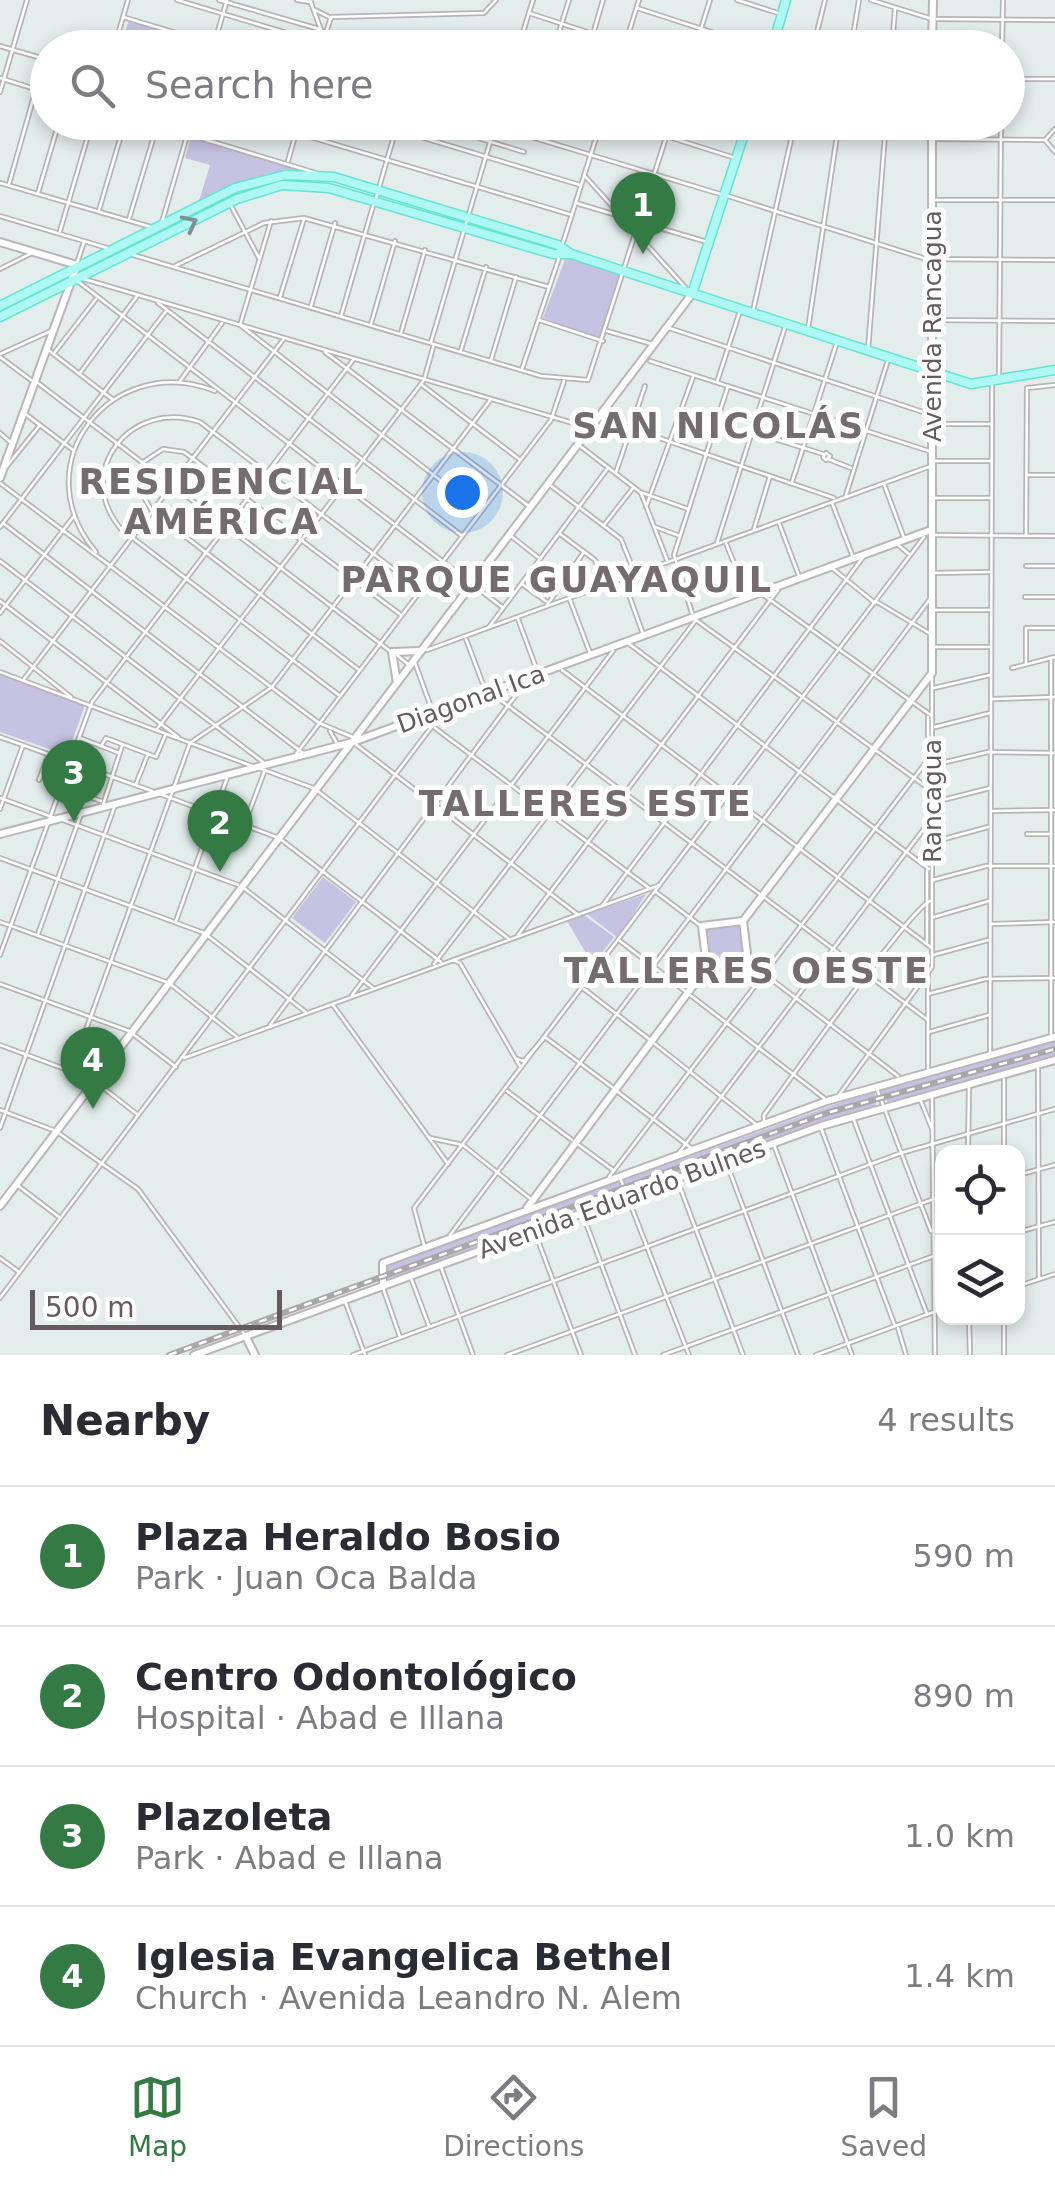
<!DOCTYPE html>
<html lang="en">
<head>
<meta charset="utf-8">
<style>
  :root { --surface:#fff; --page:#f7f7f7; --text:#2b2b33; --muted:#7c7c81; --line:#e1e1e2; --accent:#337a45 }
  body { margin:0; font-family:"DejaVu Sans",sans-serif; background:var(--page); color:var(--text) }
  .controls { position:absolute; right:30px; bottom:30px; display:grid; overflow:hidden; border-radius:20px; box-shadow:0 5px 15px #0003 }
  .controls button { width:90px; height:90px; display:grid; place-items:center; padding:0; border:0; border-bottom:2px solid var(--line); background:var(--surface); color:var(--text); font:50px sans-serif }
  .scale { position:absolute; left:30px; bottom:25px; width:252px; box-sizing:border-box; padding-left:10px; border:5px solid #635b5e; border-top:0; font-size:28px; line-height:35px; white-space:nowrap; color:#635b5e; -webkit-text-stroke:8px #fff; paint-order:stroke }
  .you { position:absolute; left:462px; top:492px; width:35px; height:35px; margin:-25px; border:8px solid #fff; border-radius:50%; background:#1a73e8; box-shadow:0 0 0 15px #1a73e833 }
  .badge { display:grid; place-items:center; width:65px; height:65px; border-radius:50%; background:var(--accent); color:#fff; font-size:32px; font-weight:700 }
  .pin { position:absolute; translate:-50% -82px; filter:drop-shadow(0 2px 5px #0008) }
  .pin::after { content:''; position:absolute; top:52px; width:35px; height:30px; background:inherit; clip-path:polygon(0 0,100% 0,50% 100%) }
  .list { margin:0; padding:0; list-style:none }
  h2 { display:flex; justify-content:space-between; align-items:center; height:130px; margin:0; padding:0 40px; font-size:42px }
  h2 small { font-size:32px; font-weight:400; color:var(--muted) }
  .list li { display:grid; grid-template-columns:65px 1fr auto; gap:30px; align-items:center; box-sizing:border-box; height:140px; padding:0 40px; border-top:2px solid var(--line) }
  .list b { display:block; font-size:38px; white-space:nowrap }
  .list p { margin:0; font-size:32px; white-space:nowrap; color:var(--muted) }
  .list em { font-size:32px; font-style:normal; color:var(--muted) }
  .icon { flex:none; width:55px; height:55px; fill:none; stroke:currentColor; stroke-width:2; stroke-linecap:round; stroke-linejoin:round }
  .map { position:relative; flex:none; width:1055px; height:1355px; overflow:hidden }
  .search { position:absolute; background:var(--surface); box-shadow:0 5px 15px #0003; left:30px; right:30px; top:30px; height:110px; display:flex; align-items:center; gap:25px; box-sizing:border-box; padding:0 35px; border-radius:55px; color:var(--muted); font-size:38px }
  .sheet { height:690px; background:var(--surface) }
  nav { display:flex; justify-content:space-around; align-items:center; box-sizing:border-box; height:140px; border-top:2px solid var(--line); background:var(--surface); font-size:28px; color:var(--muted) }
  nav a { display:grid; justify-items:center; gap:5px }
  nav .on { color:var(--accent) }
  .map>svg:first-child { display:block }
  .green { fill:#c6c2e2 }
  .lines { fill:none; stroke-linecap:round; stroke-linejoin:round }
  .minor-casing { stroke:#b9b4b5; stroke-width:6 }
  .secondary-casing { stroke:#bcb5b7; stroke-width:10 }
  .primary-casing { stroke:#64e5d1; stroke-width:11 }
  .minor { stroke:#fff; stroke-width:2.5 }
  .secondary { stroke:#fff; stroke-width:6 }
  .primary { stroke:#adf8f5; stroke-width:8 }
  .rail-casing { stroke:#a9a7a7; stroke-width:6 }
  .rail { stroke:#fff; stroke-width:2.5; stroke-dasharray:8; stroke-linecap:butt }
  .oneway { stroke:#7d9293 }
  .labels { text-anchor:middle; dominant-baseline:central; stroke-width:10; stroke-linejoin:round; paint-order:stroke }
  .street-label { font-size:25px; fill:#635b5e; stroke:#fff }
  .district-label { font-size:35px; font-weight:bold; letter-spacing:2.5px; fill:#756c6f; stroke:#fff }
</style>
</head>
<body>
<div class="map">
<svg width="1055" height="1355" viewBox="0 0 1055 1355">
  <rect width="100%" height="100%" fill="#e3edec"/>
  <g class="green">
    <polygon points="129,21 208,44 210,47 120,45"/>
    <polygon points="191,137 310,172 267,174 199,201 210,165 185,158"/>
    <polygon points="566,257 621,276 599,338 543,318"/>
    <polygon points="0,675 85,705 67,755 0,732"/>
    <polygon points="323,877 356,902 325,943 292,918"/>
    <polygon points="646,894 618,938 587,914"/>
    <polygon points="584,915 614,937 593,965 567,921"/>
    <polygon points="740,924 745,959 711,963 706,929"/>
    <polygon points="1055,1040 1055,1059 889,1104 880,1090"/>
    <polygon points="875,1090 876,1107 385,1280 384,1266"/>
  </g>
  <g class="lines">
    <defs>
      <g id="minor">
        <polyline points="177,0 337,48"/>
        <polyline points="219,0 319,29"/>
        <polyline points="297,0 310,2"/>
        <polyline points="310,0 324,38"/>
        <polyline points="737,0 778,13"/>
        <polyline points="871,0 929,18"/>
        <polyline points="637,8 761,48"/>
        <polyline points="315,10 329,17"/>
        <polyline points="529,13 636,48"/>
        <polyline points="123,17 227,48"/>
        <polyline points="331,17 484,13 496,0"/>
        <polyline points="937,19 1055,20"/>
        <polyline points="325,36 331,17"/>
        <polyline points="0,46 48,60"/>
        <polyline points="114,48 128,0"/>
        <polyline points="213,48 227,0"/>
        <polyline points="518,48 533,0"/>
        <polyline points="554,48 569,0"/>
        <polyline points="589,48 603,0"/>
        <polyline points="624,48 639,0"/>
        <polyline points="695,48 710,0"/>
        <polyline points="813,48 825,0"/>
        <polyline points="851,48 859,0"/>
        <polyline points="892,48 895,9"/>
        <polyline points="1002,48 1003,0"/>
        <polyline points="0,78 48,93"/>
        <polyline points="1008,79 1055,79"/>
        <polyline points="0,92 27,0"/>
        <polyline points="147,122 316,173"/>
        <polyline points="260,122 572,215"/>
        <polyline points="371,122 580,185"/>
        <polyline points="426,122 524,152"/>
        <polyline points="482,122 720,194"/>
        <polyline points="622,122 735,158"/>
        <polyline points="877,122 932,139 1045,140 1055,152"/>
        <polyline points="1046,139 1055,129"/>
        <polyline points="288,161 299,122"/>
        <polyline points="584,175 685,287"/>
        <polyline points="0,183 151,227"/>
        <polyline points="9,184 36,89"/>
        <polyline points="38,193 59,122"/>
        <polyline points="728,196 926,259 1055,260"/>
        <polyline points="376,198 398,122"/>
        <polyline points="933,200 1055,200"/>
        <polyline points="576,203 707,242"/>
        <polyline points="230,204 259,258"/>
        <polyline points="99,210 125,122"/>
        <polyline points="0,216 107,248"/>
        <polyline points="129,219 157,126"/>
        <polyline points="271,221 240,325 480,511"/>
        <polyline points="162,222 191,122"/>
        <polyline points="60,231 92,122"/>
        <polyline points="562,246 601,122"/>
        <polyline points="130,254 541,376 588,380 671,122"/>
        <polyline points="77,263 84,242"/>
        <polyline points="175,266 264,223 304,218 549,287"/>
        <polyline points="0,269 30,254"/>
        <polyline points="84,279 590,428"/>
        <polyline points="76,280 502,607"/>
        <polyline points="280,297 304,219"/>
        <polyline points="158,303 461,535"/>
        <polyline points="311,306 335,223"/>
        <polyline points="753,311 795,122"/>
        <polyline points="341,316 373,206"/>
        <polyline points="539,320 603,341"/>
        <polyline points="932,320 1055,321"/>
        <polyline points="371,324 395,241"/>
        <polyline points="669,328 932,415"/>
        <polyline points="808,329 839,122"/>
        <polyline points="607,331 652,344"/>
        <polyline points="401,333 425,250"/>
        <polyline points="431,342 496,122"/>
        <polyline points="47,349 112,399"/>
        <polyline points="461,350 486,267"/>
        <polyline points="868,350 886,122"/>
        <polyline points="55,352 96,299"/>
        <polyline points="325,352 530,507"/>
        <polyline points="0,354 53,330"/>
        <polyline points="0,357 31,380"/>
        <polyline points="491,360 516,277"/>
        <polyline points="650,361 929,451"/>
        <polyline points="522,369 559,258"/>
        <polyline points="80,373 138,295"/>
        <polyline points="999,376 1001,122"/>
        <polyline points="180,381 222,323"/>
        <polyline points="717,382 740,311"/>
        <polyline points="38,383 390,651"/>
        <polyline points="422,385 519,459"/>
        <polyline points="24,413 73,450"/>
        <polyline points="601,418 834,498"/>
        <polyline points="934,424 991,424"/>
        <polyline points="753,432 823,454"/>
        <polyline points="0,433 10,442"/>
        <polyline points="580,446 640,492 688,509"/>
        <polygon points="826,453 830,456 826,460 823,457"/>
        <polyline points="828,459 851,468"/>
        <polyline points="934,461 991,461"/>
        <polyline points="7,466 40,425"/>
        <polyline points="616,472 645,386"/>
        <polyline points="1028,475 1055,475"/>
        <polyline points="792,482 837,342"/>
        <polyline points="0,483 319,723 355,738"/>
        <polyline points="884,484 904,538"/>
        <polyline points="550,485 621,539 635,574"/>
        <polyline points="641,493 667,560"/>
        <polyline points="846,495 888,360"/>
        <polyline points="934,498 991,498"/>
        <polyline points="832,503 853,557"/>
        <polyline points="646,507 693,377"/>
        <polyline points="3,523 303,753"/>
        <polyline points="779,523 799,576"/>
        <polyline points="604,525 633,488"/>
        <polyline points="0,527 167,310"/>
        <polyline points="655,527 680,536"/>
        <polyline points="754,529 770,476"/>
        <polyline points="560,534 595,560 605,586"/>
        <polyline points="933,535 1055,536"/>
        <polyline points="511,536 539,558"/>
        <polyline points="1026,536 1027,388 1055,385"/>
        <polyline points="717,543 785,327"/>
        <polyline points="726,543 747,596"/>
        <polyline points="897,544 910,555"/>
        <path d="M96 552C22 465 111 350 215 391"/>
        <polyline points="0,561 263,762"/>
        <polyline points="1026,566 1055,566"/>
        <polyline points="832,568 875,603"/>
        <polyline points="932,573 989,572"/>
        <polyline points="624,581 643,634"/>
        <polyline points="522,584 547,602"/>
        <polyline points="762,594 932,716"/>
        <polyline points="1025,597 1055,597"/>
        <polyline points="570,600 590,653"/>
        <polyline points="0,601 178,737"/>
        <polyline points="877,602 929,633"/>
        <polyline points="547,605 584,552"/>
        <polyline points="932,610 989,610"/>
        <polyline points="0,613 74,516"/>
        <polyline points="692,613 674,555 728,386"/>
        <polyline points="518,619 538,673"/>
        <polyline points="696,620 932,791"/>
        <polyline points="489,627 608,468"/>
        <polyline points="466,639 486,692"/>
        <polyline points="0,641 71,697"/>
        <polyline points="628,643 929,869"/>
        <polyline points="933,647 990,647"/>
        <polyline points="427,650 931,466"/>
        <polyline points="397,655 410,666"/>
        <polyline points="415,663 436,721"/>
        <polyline points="1026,664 1026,628 1055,628"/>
        <polyline points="1012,668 1055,657"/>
        <polyline points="359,670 152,511 138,487 142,463 163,449 184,452 401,615"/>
        <polyline points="562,670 932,948"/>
        <polyline points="0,672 252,766"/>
        <polyline points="24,679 283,340"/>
        <polyline points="934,688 990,675"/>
        <polyline points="491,693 928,1020"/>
        <path d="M340 696 121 529C72 471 132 398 200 422L421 590"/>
        <polyline points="992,699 1055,697"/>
        <polyline points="928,717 929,824"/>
        <polyline points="935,727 990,713"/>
        <polyline points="435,728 649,888"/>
        <polyline points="157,729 424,380 434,344"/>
        <polyline points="330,731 338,745"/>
        <polyline points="0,737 152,791"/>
        <polyline points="80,738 119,753"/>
        <polyline points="354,743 577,914"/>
        <polyline points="101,746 106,738 156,757 165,736"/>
        <polyline points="296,754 551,420 564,381"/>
        <polyline points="929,766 988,752 1055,753"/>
        <polyline points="259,768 313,788"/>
        <polyline points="39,780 48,755"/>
        <polyline points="136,784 148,754"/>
        <polyline points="61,787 101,801"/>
        <polyline points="319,792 509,939"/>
        <polyline points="160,794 279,838 441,962"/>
        <polyline points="0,798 55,818"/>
        <polyline points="935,802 990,788"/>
        <polyline points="103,805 122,746"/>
        <polyline points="0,809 23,745"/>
        <polyline points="992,811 1055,810"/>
        <polyline points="63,820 238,885"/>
        <polyline points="245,823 265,770"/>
        <polyline points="1027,834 1051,834"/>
        <polyline points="933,842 988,827"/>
        <polyline points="0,858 204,933 307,1013"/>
        <polyline points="927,870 927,942"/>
        <polyline points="933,880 986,866 1055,866"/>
        <polyline points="245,889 373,988"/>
        <polyline points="656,892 701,926"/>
        <polyline points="602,906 864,556"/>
        <polyline points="934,917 989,901"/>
        <polyline points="176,921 227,778"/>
        <polyline points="0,922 169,983 237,1037"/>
        <polyline points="992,924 1055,922"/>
        <polyline points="38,934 81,814"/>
        <polyline points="518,935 778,590"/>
        <polyline points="620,941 824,1098"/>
        <polyline points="0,955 92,702 354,359"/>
        <polyline points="933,955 988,940"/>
        <polyline points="453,960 460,963 520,1066"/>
        <polyline points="750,963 898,1076"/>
        <polyline points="434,964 696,620"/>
        <polyline points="0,984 129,1031 176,1067"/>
        <polyline points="584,989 649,1039"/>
        <polyline points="928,994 985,979 1055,978"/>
        <polyline points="352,995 613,651"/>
        <polyline points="333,1005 448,1164"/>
        <polyline points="270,1025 528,679"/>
        <polyline points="929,1032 989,1015"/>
        <polyline points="1051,1036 1051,658"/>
        <polyline points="655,1044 757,1125"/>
        <polyline points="0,1045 92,1079 138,1115"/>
        <polyline points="990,1052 992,385"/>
        <polyline points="184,1058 660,885"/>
        <polyline points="516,1059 524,1061 545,1037 612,1087"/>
        <polyline points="1038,1066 1039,1279"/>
        <polyline points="928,1070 928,973"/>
        <polyline points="71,1071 190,743 272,687 491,399"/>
        <polyline points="1004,1079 1004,1152"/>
        <polyline points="877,1089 931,1231"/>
        <polyline points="507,1091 572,1140"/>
        <polyline points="618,1092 691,1148"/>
        <polyline points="839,1095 932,967 932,678"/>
        <polyline points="932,1095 935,1355"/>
        <polyline points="920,1099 932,1129"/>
        <polyline points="0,1110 53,1130"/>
        <polyline points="853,1118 927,1314"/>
        <path d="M764 1122V1115C788 1083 908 911 930 901"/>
        <polyline points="0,1128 115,805"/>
        <polyline points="821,1128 895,1326"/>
        <polyline points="60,1134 138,1189 245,1335"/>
        <polyline points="430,1138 463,1145 532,1200"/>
        <polyline points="579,1145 613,1170"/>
        <polyline points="774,1145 852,1355"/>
        <polyline points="968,1152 969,1085"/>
        <polyline points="678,1154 926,826 932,826"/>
        <polyline points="727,1164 798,1355"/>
        <polyline points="1018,1175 1055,1165"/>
        <polyline points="609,1177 933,753"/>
        <polyline points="677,1179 743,1355"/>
        <polyline points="621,1180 689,1355"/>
        <polyline points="17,1185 59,1217"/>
        <polyline points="583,1215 635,1355"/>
        <polyline points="1018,1232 1055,1222"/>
        <polyline points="450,1235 930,599"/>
        <polyline points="536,1235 581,1355"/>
        <polyline points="424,1245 414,1208 924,537"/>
        <polyline points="0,1258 19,1272"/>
        <polyline points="441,1267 473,1355"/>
        <polyline points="411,1278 429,1326"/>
        <polyline points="1018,1286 1055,1274"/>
        <polyline points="383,1288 400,1337"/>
        <polyline points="0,1298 445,709"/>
        <polyline points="345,1301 365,1355"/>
        <polyline points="969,1318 970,1355"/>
        <polyline points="898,1328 906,1355"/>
        <polyline points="353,1355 901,1153 1055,1109"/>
        <polyline points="507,1355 942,1196"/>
        <polyline points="663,1355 942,1253"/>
        <polyline points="816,1355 942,1309"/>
        <polyline points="1004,1355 1004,1318"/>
      </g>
      <g id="secondary">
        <polyline points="932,48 933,0"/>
        <polyline points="0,242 77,265 0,478"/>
        <polyline points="397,683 392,652 421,651"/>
        <polyline points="0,834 353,742 931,530"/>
        <polyline points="707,967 702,926 743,921 932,673 932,122"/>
        <polyline points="0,1206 692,294"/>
        <polyline points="527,1208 707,967 748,962 743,921"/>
        <polyline points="383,1287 383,1263 827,1101 1055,1037"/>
        <polyline points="246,1337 255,1355"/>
        <polyline points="194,1355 821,1126 1055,1060"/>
      </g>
      <g id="primary">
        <polyline points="772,48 786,0"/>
        <polyline points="692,294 748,122"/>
        <polyline points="0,306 235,188 285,175 334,177 558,245 571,254"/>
        <polyline points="0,317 237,199 282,185 329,188 553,254 571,254 971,384 1055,370"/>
      </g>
    </defs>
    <use href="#minor" class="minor-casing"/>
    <use href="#secondary" class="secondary-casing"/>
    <use href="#primary" class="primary-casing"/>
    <use href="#minor" class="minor"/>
    <use href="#secondary" class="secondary"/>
    <use href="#primary" class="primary"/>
    <defs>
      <polyline id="rail" points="169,1355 827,1113 1055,1049"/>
    </defs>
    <use href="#rail" class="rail-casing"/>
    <use href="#rail" class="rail"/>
  </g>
  <defs><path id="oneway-chevron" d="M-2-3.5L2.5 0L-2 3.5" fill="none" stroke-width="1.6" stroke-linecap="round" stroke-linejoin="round" transform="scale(2.5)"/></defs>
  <use class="oneway" href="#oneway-chevron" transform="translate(190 223) rotate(-27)"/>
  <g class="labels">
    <g class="street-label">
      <text transform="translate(932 326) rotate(-90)">Avenida Rancagua</text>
      <text transform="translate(471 699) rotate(-20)">Diagonal Ica</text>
      <text transform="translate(932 801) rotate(-90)">Rancagua</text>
      <text transform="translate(622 1199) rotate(-20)">Avenida Eduardo Bulnes</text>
    </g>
    <g class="district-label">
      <text x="719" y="426">SAN NICOLÁS</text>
      <text x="222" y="482">RESIDENCIAL<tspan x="222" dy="40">AMÉRICA</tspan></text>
      <text x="557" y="580">PARQUE GUAYAQUIL</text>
      <text x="586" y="804">TALLERES ESTE</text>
      <text x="747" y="971">TALLERES OESTE</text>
    </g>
  </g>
</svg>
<div class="controls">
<button><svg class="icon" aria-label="locate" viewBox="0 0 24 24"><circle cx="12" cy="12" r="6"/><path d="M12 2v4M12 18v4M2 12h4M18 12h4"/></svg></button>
<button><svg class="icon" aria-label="layers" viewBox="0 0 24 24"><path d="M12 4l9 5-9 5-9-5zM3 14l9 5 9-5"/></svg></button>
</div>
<div class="scale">500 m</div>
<div class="you"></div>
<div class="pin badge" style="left:643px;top:254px">1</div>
<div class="pin badge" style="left:220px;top:872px">2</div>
<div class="pin badge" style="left:74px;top:822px">3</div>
<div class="pin badge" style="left:93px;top:1109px">4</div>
<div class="search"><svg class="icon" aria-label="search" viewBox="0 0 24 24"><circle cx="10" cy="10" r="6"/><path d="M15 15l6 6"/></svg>Search here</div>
</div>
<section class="sheet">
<h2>Nearby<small>4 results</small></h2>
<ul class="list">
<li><span class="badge">1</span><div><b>Plaza Heraldo Bosio</b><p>Park · Juan Oca Balda</p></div><em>590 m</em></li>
<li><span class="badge">2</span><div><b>Centro Odontológico</b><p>Hospital · Abad e Illana</p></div><em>890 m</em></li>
<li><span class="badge">3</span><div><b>Plazoleta</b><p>Park · Abad e Illana</p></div><em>1.0 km</em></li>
<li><span class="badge">4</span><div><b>Iglesia Evangelica Bethel</b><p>Church · Avenida Leandro N. Alem</p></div><em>1.4 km</em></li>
</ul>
</section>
<nav>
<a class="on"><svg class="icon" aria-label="map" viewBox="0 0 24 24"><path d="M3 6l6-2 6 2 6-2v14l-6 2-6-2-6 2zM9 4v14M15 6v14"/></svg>Map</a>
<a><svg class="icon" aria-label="directions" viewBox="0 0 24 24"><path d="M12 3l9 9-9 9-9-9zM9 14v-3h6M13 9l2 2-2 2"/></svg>Directions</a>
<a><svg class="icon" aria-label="saved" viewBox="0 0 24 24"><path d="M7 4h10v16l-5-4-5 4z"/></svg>Saved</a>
</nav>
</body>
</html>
